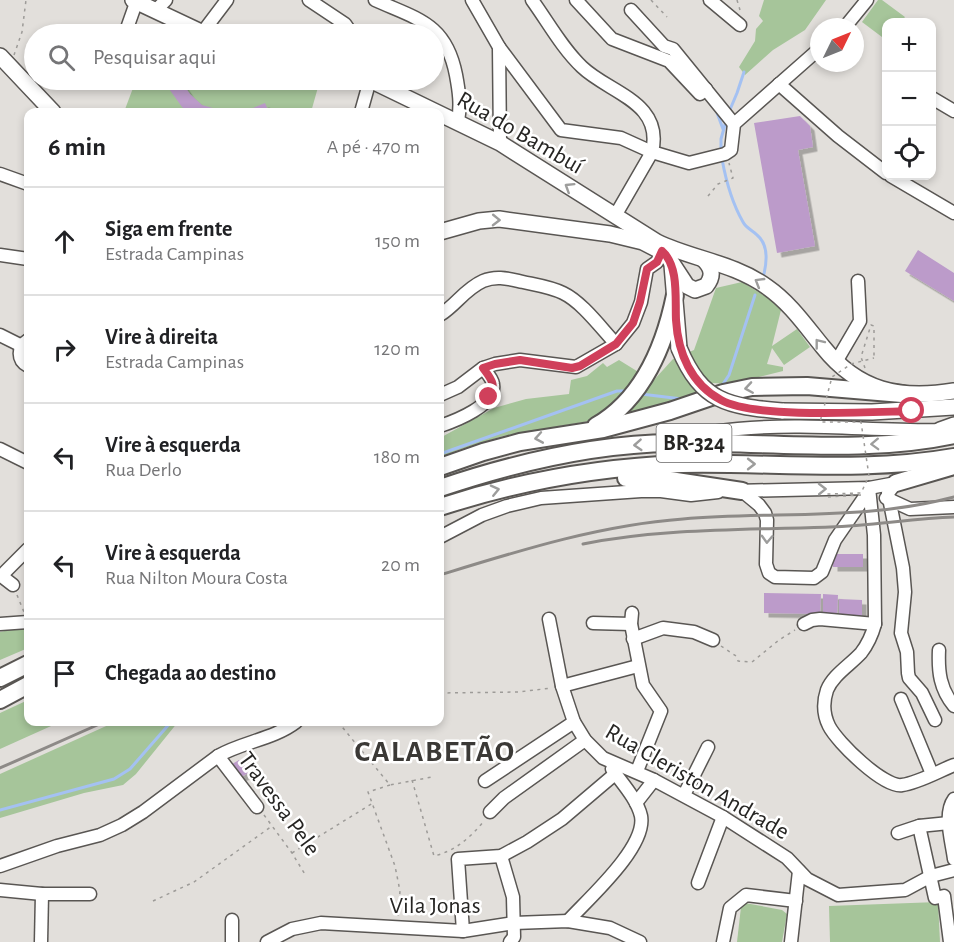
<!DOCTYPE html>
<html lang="pt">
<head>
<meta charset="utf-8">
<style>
  :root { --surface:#fff; --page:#f2f2f2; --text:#202124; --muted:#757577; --line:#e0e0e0 }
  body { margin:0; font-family:"Alegreya Sans",sans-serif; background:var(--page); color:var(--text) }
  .controls { position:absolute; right:18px; top:18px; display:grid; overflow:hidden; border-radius:12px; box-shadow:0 3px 9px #0003 }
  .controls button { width:54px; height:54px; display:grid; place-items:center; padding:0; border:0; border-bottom:2px solid var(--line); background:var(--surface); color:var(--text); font:30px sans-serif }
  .compass { position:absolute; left:810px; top:18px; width:54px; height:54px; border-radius:50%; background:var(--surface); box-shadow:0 3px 9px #0003; rotate:47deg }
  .stop { position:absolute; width:18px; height:18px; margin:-14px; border:4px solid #d0405b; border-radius:50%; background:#fff }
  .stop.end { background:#d0405b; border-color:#fff; box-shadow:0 2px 6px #0008 }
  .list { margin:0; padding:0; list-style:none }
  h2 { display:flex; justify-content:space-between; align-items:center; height:78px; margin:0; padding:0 24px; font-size:26px }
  h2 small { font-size:20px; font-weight:400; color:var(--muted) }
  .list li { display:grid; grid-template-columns:39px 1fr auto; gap:18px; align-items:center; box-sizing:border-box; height:108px; padding:0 24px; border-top:2px solid var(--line) }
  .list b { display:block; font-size:22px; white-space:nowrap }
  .list p { margin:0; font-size:20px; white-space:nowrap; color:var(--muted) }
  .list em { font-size:20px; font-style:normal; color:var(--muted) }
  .icon { flex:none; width:33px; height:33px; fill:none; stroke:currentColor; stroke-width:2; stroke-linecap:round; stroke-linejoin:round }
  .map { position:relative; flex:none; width:954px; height:942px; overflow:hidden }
  .search { position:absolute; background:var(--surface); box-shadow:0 3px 9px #0003; left:24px; top:24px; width:420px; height:66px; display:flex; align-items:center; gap:15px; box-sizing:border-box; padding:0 21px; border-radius:33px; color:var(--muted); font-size:22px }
  .panel { position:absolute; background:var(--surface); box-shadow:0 3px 9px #0003; left:24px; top:108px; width:420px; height:618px; border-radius:12px }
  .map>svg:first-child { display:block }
  .green { fill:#a6c59a }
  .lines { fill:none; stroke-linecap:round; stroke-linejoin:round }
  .stream { stroke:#a4c1f2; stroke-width:3 }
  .building { fill:#bc9bca; filter:url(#shadow) }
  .minor-casing { stroke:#595653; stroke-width:15 }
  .major-casing { stroke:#595653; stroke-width:18 }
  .highway-casing { stroke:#595653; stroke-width:20 }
  .path { stroke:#9d9b98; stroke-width:1.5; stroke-dasharray:3 4.5; stroke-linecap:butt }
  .minor { stroke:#fff; stroke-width:12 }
  .major { stroke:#fff; stroke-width:15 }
  .highway { stroke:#fff; stroke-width:16 }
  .rail { stroke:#8d8a87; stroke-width:3 }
  .major-bridge-casing { stroke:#595653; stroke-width:18; stroke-linecap:butt }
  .path-bridge { stroke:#9d9b98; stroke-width:1.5; stroke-dasharray:3 4.5; stroke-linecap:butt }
  .major-bridge { stroke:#fff; stroke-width:15 }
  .oneway { stroke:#9d9d9c }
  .route { stroke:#d0405b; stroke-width:8 }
  .labels { text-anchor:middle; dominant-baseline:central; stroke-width:5; stroke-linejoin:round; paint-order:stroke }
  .shield { fill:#fff; stroke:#676665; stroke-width:1.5 }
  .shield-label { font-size:22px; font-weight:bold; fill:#262523 }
  .street-label { font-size:24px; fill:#262523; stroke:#fff }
  .district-label { font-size:30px; font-weight:bold; letter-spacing:1.5px; fill:#3b3936; stroke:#fff }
</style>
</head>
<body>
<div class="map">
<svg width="954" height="942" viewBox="0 0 954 942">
  <defs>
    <filter id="shadow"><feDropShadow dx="4.5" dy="4.5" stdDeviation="0" flood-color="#0004"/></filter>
  </defs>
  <rect width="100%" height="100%" fill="#e2dfdb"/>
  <g class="green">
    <polygon points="764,0 826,0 805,30 773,50 745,75 739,67 755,41 756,29 763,21 759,16"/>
    <polygon points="878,0 882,0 905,17 901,22 886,22 886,40 862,22"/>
    <polygon points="136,80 320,80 311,112 124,112"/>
    <polygon points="742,282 768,298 781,310 772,346 797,329 810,347 784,365 772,348 767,364 783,367 783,371 730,384 713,383 697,393 629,414 503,436 458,450 440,458 440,438 494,408 526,399 569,394 571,380 587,376 603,363 607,367 619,360 653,381 673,359 694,350 716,288"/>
    <polygon points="28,626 28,648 0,660 0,632"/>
    <polygon points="28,700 28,722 60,722 0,749 0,713"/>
    <polygon points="115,722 178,722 136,774 123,785 84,793 0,818 0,774"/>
    <polygon points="938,902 940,942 830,942 829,906"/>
    <polygon points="745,903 782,910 787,914 782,942 737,942 741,907"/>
  </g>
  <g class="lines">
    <g class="stream">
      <polyline points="716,110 723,129"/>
      <polyline points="729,112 737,93 744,72"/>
      <polyline points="721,153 721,139 726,121"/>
      <path d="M722 159C726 181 732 203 743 222 746 228 752 230 757 235 768 244 767 261 764 274"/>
      <polyline points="719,387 723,384 729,375 755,295"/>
      <polyline points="641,394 682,399"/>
      <polyline points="440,454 617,391 626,391"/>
      <polyline points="0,810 114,779 130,769 171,722"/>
    </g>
  </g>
  <g class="building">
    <polygon points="181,81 190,94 202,105 227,112 189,112 182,107 167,86"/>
    <polygon points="265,103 269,112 243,112"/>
    <polygon points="800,116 810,126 813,147 798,150 815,246 777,253 754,123"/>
    <polygon points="918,250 954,273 954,301 905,271"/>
    <rect x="833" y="554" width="30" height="13"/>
    <polygon points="764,593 821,594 820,614 764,613"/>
    <polygon points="823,594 838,595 837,615 823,615"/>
    <polygon points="839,599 862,600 862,616 839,616"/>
    <polygon points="239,760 248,773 238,779 227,767"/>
  </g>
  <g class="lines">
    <defs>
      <g id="minor">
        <polyline points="309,0 345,24 352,34"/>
        <path d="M375 0C417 19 446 23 456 75 459 91 461 105 458 121"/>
        <polyline points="472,0 499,47 500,143"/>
        <path d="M532 0C548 22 562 48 582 67 609 93 664 102 652 152L615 216"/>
        <polyline points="576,0 612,39 669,61 700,94 706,89"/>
        <polyline points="710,0 740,25"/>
        <polyline points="631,10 664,46 673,49 734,124"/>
        <polyline points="155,11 166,0"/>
        <polyline points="845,27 867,0"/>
        <polyline points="202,33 227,0"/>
        <polyline points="125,34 137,0"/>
        <polyline points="499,47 561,130 621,138 652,152 689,163 725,154 731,150 734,124 819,49"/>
        <polyline points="779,84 838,136 886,173"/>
        <polyline points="932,98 954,111"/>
        <polyline points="361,112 370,80"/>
        <polyline points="0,174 28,184"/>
        <polyline points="891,176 954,213"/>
        <polyline points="0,255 28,259"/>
        <path d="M440 315C456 305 465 289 483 281 497 275 509 279 523 282 537 285 551 287 563 293 582 302 601 328 616 344"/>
        <polyline points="0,335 22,346"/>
        <path d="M28 340C17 347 17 360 28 366"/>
        <polyline points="836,362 860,321 858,281"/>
        <polyline points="440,395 458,387 483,368 495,364 520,360 576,367 616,344 633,323 641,302 647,269 657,262 662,251"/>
        <path d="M440 426C455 421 497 405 493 384 492 378 487 373 483 368"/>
        <path d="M680 439C699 433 718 431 738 429 808 422 879 432 949 430"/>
        <polyline points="0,449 28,463"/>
        <polyline points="896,483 888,493 903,568 905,592 901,633 907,652 908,673 909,678 922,693 935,720"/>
        <path d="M869 488 874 535 875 624C872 635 868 644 861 653 850 665 833 675 827 690 823 702 823 714 829 726 837 742 884 788 902 785 918 783 939 771 954 765"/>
        <polyline points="735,491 869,488 896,483"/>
        <polyline points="742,491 759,505 765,513 767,520 766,564 769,573 775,577 814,578 822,572 835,540 866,495 869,488"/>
        <polyline points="886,498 910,509 954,507"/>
        <polyline points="440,537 482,515 507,506 541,498 641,491 661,491 691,495 718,492"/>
        <polyline points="13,585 4,578 5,572 28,549"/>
        <polyline points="632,613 631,624 643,685 661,711 637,771"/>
        <polyline points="549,619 562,686 574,722 585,740 603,758 654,780 723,817 787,858 807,879 838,895 905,890 931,876 954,870"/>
        <polyline points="593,623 631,624"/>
        <polyline points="0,624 28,622"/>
        <polyline points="804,624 812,620 820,619 875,624"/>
        <polyline points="633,639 663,628 694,632 713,640"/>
        <path d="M939 650C938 672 940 689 954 706"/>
        <polyline points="562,686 638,666"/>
        <polyline points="901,699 932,774"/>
        <polyline points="218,756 257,807"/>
        <polyline points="485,781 574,722"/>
        <polyline points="684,795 708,747"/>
        <path d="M954 799C943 814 952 842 954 859"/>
        <polyline points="636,803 654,780"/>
        <polyline points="490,812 504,798 585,740"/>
        <polyline points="919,826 935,898 944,896 950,942"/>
        <polyline points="898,833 919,826 949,823"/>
        <polyline points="501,856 513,897 514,937 510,942"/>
        <path d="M0 866 57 846 100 835 122 825 143 812 218 756C242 742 274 739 296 722"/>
        <polyline points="698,883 723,817"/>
        <polyline points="0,890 42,894 90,894"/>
        <path d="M568 921C588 899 647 847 641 816 637 799 622 783 612 769"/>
        <polyline points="463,931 458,859 501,856 527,842 562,819 615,774"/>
        <polyline points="41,942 42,894"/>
        <polyline points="232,942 232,920"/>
        <polyline points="267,942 292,929 321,923 463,931 514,923 568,921 610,928 640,942"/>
        <polyline points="723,942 730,908 746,895 796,901"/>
        <polyline points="791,942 799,871"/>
      </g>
      <g id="major">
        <polyline points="133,0 205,34"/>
        <polyline points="0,56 53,112"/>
        <path d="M370 80 500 143 657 242C692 259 734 263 767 287 790 303 805 325 823 347 858 391 900 400 954 391"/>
        <path d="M440 232 479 221 499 219 610 234 643 242 666 254 687 286 695 290 706 286C714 276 712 268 704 260"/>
        <polyline points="672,265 679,348"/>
        <polyline points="782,411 872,412 954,407"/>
        <polyline points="940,430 954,425"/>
      </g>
      <g id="highway">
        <path d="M596 426C643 399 665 344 675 295"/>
        <polyline points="440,467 483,452 520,442 603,429 670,411 723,393 752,387 807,386 902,394"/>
        <polyline points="626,478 656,478 742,491"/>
        <polyline points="896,483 954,466"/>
        <path d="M440 488C514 463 593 444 672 443 765 441 862 455 954 435"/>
        <path d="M440 507C517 482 599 467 681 464 772 462 864 473 954 457"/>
        <polyline points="0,678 28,664"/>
        <polyline points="0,700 28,685"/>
      </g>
    </defs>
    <use href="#minor" class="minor-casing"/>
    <use href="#major" class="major-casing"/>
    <use href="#highway" class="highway-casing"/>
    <g class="path">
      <polyline points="651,0 667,17"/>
      <polyline points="737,0 740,10"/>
      <polyline points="14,55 22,32 26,0"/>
      <polyline points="708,196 718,184 733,178 729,163"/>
      <polyline points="865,368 861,357 871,325 874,326 874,358"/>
      <polyline points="17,595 24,612"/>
      <polyline points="721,646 736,656 738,661 752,662 779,640 795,630"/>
      <polyline points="440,693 518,692 552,688"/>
      <polyline points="338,722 390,785 432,777"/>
      <path d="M412 780 434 856C455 851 470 838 484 821"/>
      <polyline points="390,785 368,792 395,866 400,891 398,916"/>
      <polyline points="264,815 292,853 306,876"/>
      <polyline points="292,853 373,803"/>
      <polyline points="153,901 194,882 272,826"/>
    </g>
    <use href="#minor" class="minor"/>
    <use href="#major" class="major"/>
    <use href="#highway" class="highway"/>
    <g class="rail">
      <path d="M583 544C665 528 748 530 830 527 872 526 913 518 954 517"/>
      <path d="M440 575C518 551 600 525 683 519 773 511 866 521 954 497"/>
      <polyline points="0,768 104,722"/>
    </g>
    <defs>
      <path id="major-bridge" d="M679 348C702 403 728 406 782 411"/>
    </defs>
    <use href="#major-bridge" class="major-bridge-casing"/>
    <polyline class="path-bridge" points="861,495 827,497 827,494 861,493 869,476 861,422 820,422 832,377 851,364 874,358"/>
    <use href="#major-bridge" class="major-bridge"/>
  </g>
  <defs><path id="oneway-chevron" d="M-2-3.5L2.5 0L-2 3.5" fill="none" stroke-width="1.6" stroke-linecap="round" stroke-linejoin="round" transform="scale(1.5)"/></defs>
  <g class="oneway">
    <use href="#oneway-chevron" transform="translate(569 187) rotate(-148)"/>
    <use href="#oneway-chevron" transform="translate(496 220) rotate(1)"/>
    <use href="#oneway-chevron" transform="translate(759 282) rotate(-149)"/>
    <use href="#oneway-chevron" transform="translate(819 343) rotate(-128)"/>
    <use href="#oneway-chevron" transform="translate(749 388) rotate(171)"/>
    <use href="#oneway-chevron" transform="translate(539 438) rotate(170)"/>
    <use href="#oneway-chevron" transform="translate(875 444) rotate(178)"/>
    <use href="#oneway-chevron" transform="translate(638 445) rotate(176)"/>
    <use href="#oneway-chevron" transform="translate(751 464)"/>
    <use href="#oneway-chevron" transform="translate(822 489) rotate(-1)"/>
    <use href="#oneway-chevron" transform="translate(495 490) rotate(-13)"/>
    <use href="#oneway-chevron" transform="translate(767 539) rotate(92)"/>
  </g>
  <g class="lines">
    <path class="route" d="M489 397C497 385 491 379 483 368L495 364 520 360 572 368 580 366 616 344 633 323 640 302 647 269 657 262 662 251C679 266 675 298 676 320 678 353 691 384 721 400 755 419 870 412 912 411"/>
  </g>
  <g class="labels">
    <rect class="shield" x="656.5" y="424" width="75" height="38" rx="4.5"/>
    <g class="shield-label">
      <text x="694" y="443">BR-324</text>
    </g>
    <g class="street-label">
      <text transform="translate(520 133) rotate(30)">Rua do Bambuí</text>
      <text transform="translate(697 782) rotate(30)">Rua Cleriston Andrade</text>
      <text transform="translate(279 804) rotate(54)">Travessa Pele</text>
      <text x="435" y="906">Vila Jonas</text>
    </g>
    <g class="district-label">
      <text x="435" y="752">CALABETÃO</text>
    </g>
  </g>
</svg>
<div class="controls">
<button>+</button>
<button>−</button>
<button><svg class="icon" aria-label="locate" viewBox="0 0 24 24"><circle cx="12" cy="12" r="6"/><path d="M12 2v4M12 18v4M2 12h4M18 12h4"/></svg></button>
</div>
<svg class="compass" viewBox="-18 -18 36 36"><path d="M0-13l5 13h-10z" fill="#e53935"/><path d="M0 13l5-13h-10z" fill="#757577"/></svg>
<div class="stop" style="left:912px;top:411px"></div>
<div class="stop end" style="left:489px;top:397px"></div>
<div class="search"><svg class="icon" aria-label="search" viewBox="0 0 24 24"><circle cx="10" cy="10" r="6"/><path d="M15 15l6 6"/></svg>Pesquisar aqui</div>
<section class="panel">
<h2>6 min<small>A pé · 470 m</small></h2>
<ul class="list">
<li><svg class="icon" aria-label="ahead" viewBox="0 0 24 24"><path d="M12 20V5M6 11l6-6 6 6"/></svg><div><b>Siga em frente</b><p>Estrada Campinas</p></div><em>150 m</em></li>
<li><svg class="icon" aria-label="right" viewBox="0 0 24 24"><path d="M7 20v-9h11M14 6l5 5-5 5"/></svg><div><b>Vire à direita</b><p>Estrada Campinas</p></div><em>120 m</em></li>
<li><svg class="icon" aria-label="left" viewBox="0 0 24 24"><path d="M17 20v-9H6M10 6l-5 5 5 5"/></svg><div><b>Vire à esquerda</b><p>Rua Derlo</p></div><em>180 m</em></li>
<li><svg class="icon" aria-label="left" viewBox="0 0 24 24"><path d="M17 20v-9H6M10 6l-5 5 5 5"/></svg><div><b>Vire à esquerda</b><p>Rua Nilton Moura Costa</p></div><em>20 m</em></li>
<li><svg class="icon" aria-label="arrive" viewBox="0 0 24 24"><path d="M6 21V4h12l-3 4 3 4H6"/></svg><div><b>Chegada ao destino</b></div></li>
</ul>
</section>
</div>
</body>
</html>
